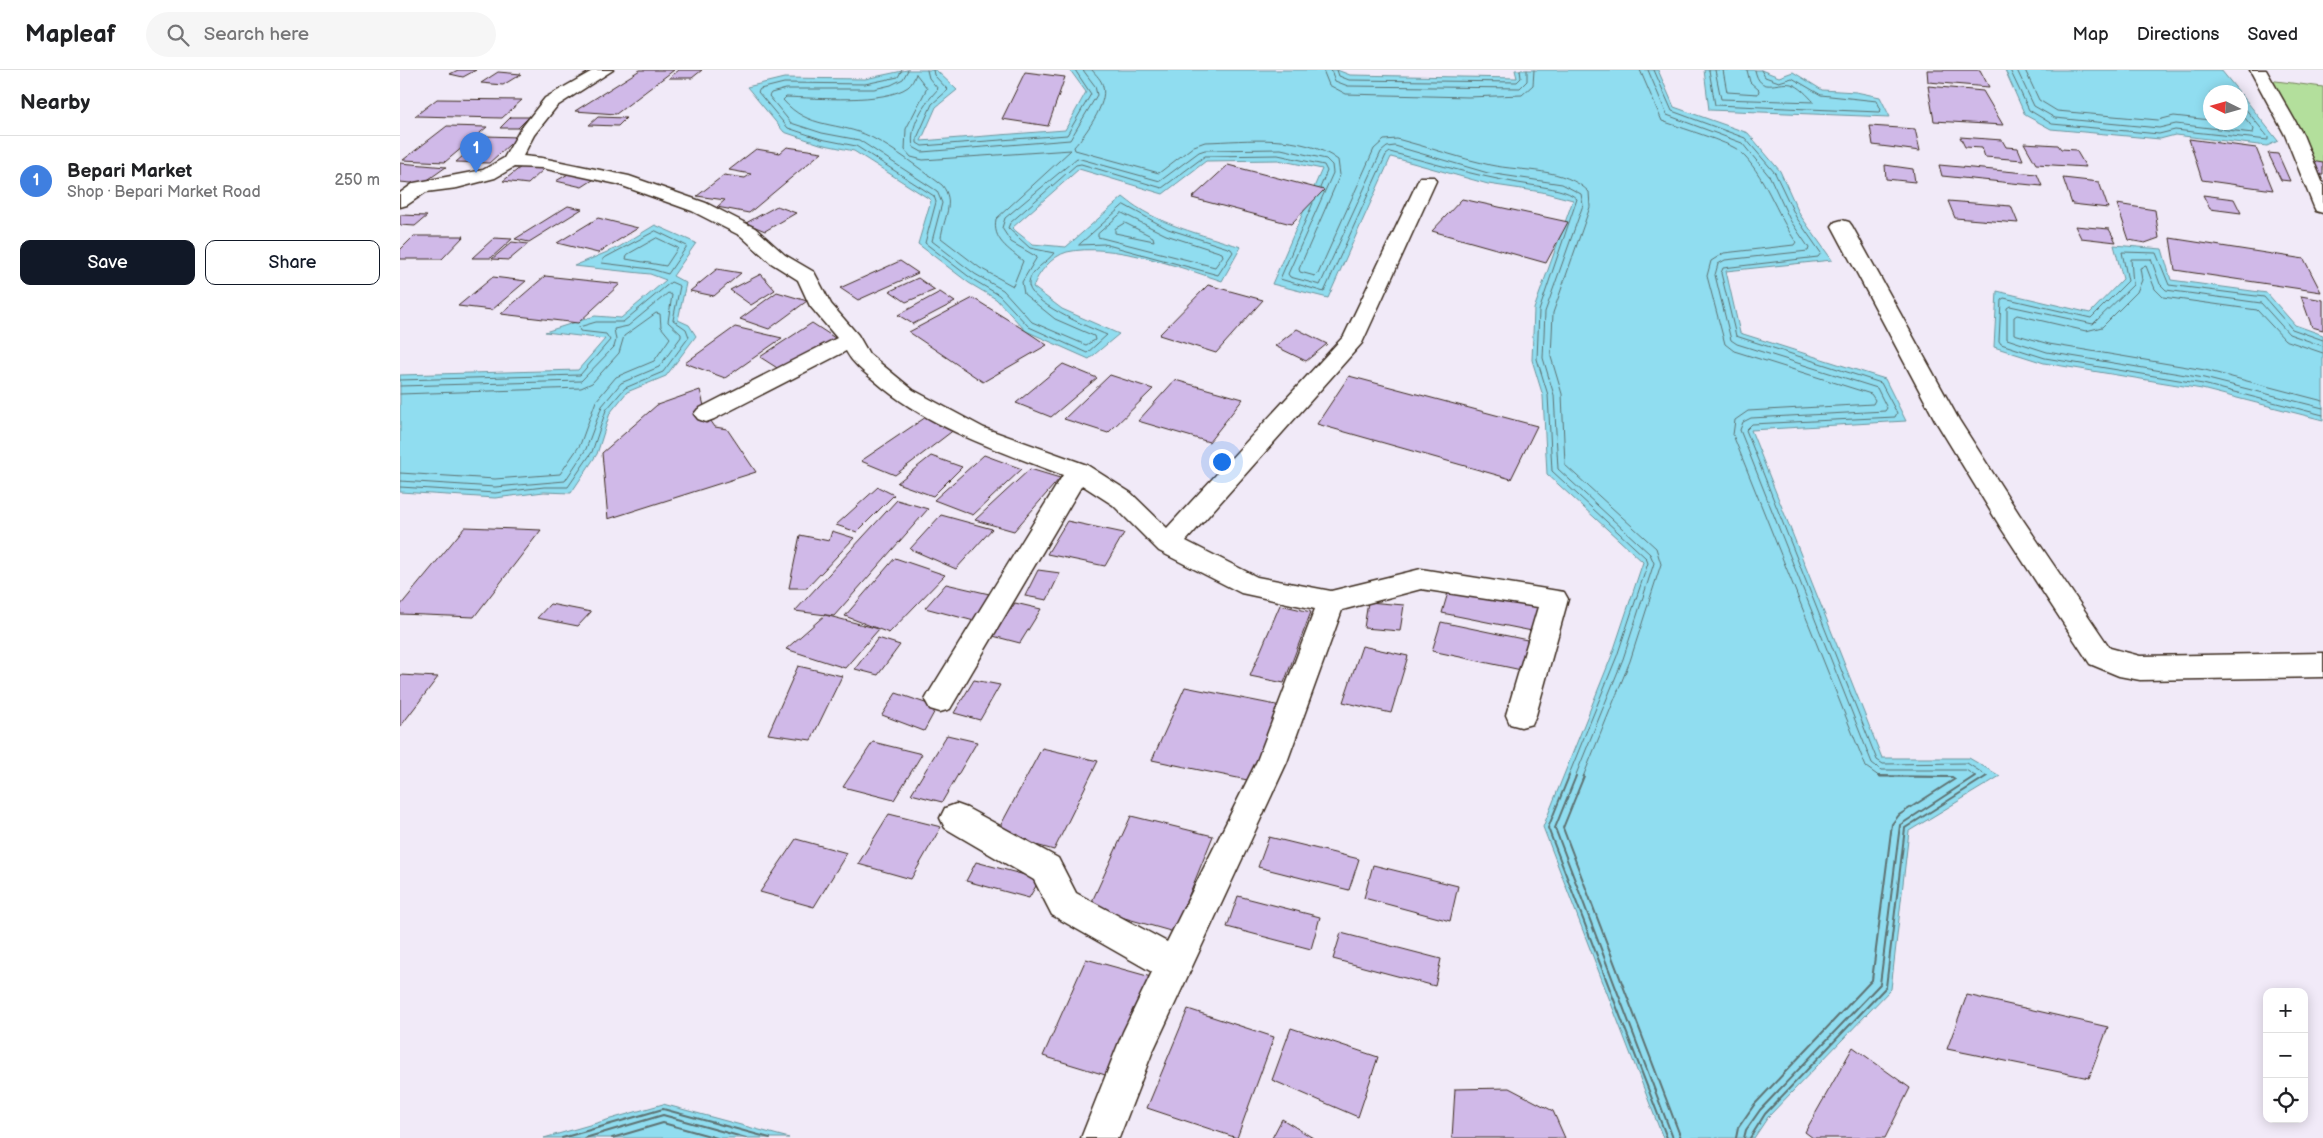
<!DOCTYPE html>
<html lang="en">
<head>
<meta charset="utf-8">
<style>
  :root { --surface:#fff; --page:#f6f6f6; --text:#202124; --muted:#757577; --line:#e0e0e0; --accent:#111827 }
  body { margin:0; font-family:"Balsamiq Sans",sans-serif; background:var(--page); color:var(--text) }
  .controls { position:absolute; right:15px; bottom:15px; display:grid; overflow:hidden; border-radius:10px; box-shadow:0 2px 12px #0003 }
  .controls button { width:45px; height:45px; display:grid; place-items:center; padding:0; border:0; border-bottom:1px solid var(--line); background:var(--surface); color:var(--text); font:25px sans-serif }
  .compass { position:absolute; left:1803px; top:15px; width:45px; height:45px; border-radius:50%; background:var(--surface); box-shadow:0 2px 12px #0003; rotate:275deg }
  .you { position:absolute; left:821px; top:391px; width:18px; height:18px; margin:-12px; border:4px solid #fff; border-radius:50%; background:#1a73e8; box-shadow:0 0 0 8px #1a73e833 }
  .badge { display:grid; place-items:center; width:32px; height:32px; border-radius:50%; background:var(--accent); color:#fff; font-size:16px; font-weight:700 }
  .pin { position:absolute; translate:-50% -41px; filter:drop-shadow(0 1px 2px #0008) }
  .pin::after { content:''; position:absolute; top:26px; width:18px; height:15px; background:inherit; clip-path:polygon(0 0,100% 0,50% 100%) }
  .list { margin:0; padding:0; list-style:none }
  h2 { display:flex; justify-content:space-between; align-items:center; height:65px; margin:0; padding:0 20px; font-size:21px }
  h2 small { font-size:16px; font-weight:400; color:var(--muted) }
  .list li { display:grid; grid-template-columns:32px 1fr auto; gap:15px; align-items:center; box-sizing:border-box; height:90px; padding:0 20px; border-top:1px solid var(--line) }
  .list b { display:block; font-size:19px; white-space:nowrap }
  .list p { margin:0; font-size:16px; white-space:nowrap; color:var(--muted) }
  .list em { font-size:16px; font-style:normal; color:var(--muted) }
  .actions { display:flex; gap:10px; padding:15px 20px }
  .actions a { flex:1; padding:11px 0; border:1px solid var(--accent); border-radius:10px; text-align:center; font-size:18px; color:var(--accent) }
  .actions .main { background:var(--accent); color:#fff }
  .icon { flex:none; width:28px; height:28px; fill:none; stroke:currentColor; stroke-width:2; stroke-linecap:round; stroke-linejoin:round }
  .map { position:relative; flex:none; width:1923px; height:1068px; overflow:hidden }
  header { display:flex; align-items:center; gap:30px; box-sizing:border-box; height:70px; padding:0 25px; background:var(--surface); border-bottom:1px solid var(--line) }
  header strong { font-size:24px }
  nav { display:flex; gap:28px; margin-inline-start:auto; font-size:18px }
  .search { width:350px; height:45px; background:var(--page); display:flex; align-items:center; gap:12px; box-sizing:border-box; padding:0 18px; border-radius:28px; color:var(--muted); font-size:19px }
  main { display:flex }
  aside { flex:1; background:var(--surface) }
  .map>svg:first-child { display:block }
  .green { fill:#b3df9c; stroke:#77845d }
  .water { fill:#90ddf0; stroke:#6e959c }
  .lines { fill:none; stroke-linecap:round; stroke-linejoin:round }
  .shore-far1 { stroke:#5d7272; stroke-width:1 }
  .shore { stroke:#5d7272; stroke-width:2 }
  .building { fill:#d0b9e8; stroke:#3b2a1e }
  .street-casing { stroke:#3b2a1e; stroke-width:3 }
  .street { fill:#fff; fill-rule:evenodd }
</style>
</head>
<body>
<header>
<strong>Mapleaf</strong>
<div class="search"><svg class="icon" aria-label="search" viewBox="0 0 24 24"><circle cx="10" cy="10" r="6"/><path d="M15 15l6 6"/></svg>Search here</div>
<nav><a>Map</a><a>Directions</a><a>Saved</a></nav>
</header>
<main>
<aside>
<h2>Nearby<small></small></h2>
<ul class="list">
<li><span class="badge" style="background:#3f7fe0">1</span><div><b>Bepari Market</b><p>Shop · Bepari Market Road</p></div><em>250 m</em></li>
</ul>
<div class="actions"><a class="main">Save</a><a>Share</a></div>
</aside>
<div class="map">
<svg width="1923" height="1068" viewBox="0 0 1923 1068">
  <rect width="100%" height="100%" fill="#f1eaf8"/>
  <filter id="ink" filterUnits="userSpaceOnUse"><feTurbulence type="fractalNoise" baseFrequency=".02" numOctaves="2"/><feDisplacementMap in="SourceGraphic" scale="10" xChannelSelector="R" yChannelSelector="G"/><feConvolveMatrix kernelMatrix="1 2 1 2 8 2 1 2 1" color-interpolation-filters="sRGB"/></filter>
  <g filter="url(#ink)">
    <polygon class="green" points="1868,10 1923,17 1923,101 1912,99"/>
    <g class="water">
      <path d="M507 0H536L557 20 536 37 521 71 665 60 686 22 670 0H937L950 5 1117 8 1115 0H1258L1274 37 1348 63 1380 101 1400 145 1432 190 1326 201 1340 263 1485 309 1506 351 1351 360 1482 688H1569L1600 706 1509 761 1491 919 1368 1047 1354 1068H1263L1143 757 1212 585 1243 492 1147 404 1143 326 1132 290 1134 239 1173 130 1142 122 1088 114 991 87 928 228 872 214 922 99 878 90 806 91 763 124 679 99 612 158 632 174 666 177 723 127C757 155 801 164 841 177L822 211C780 197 710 172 667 182 652 186 638 203 633 217L662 239 719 264 689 289 626 261 596 229 569 213 518 174 531 130 454 81 420 74 384 62 347 17 384 8 465 9Z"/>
      <polygon points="1304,0 1361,0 1379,7 1393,2 1422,20 1456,22 1480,27 1490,47 1309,40"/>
      <polygon points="1605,0 1821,0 1839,22 1810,22 1810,52 1840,52 1841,24 1878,71 1867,76 1775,65 1760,69 1651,59 1625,45"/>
      <polygon points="255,155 296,173 273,206 286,213 278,250 289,255 296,266 266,306 227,322 210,343 197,384 171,423 144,422 95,428 0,422 0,305 178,300 205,269 145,262 195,246 221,248 266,210 250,204 174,196 219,177"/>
      <polygon points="1714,175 1762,179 1771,210 1867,223 1895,255 1923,265 1923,350 1802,319 1644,293 1594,277 1597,221 1690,243 1723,209"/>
      <polygon points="263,1034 389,1068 144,1068"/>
    </g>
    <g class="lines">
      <g class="shore-far1">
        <path d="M502 0 498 7 465 14 384 13 360 19 358 22 388 58 421 69 456 76 534 126 536 132 525 173 572 209 599 225 629 257 687 283 707 265C691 258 625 232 629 212 631 199 647 193 654 183L630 178 608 158 610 153 676 95 681 94 762 118 805 86 878 85 924 95 927 101 920 118"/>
        <polyline points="508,0 503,9 491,15 474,19 386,19 371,23 369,26 391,53 422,63 459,70 537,121 542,133 532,171 575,204 603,220 632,252 686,275 695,270 694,266 655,249 624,224 622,212 637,187 611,172 602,158 605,148 677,88 760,111 799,82 805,80 881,79 926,89 932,95 933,103 888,204 890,207 920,215 981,82 987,77 995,76 1088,103 1162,114 1181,124 1183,135 1145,242 1143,288 1154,325 1158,399 1250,484 1254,493 1223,589 1175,707"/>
        <path d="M527 0 529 8 538 19C524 34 509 56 513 77L522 82 670 70 697 25 695 16 683 0"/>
        <polyline points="533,0 534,5 548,20 532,34 517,68 517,73 522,76 667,65 691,24 675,0"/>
        <path d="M692 0C696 5 702 10 703 17 708 33 685 65 674 77L675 80 759 103 794 76 805 72C847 71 902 63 938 90L940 105 899 199 900 202 915 206 918 204 974 79 984 70 997 69C1028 77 1059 88 1090 95 1123 102 1164 97 1189 122L1190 137 1153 243 1151 287 1162 324 1165 395 1256 478 1261 494 1230 591 1183 707"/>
        <polyline points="923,0 929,15 946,24 1068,27 1122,25 1133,15 1134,0"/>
        <polyline points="931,0 935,11 948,16 1120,18 1127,11 1127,0"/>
        <polyline points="937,0 939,6 949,10 1117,12 1121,8 1120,0"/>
        <path d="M1240 0 1262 51C1276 56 1330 73 1338 80 1366 105 1375 142 1396 172L1394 175 1324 183 1311 191 1307 206 1325 274 1334 281 1471 324 1475 330 1473 334 1348 341 1335 350 1333 365 1466 697 1480 707H1552"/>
        <polyline points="1248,0 1267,45 1342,73 1370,107 1390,150 1409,178 1408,181 1325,190 1318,194 1315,205 1331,270 1337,274 1477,318 1487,338 1485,341 1351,348 1343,352 1340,360 1472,693 1481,700 1566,700 1575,706 1573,707"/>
        <polyline points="1254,0 1272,41 1345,68 1375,103 1396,147 1421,183 1418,187 1323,198 1321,203 1336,266 1481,313 1497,343 1495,347 1352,354 1346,360 1477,690 1483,694 1567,693 1587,706 1585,707"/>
        <polyline points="1309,0 1315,35 1479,42 1481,40 1477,31 1421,25 1392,8 1379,12 1365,7 1361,0"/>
        <path d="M1315 0 1321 29 1414 32C1408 26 1400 16 1391 14 1376 11 1360 25 1355 0"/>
        <polyline points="1323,0 1327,22 1358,24 1359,20 1350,12 1347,0"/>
        <polyline points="1610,0 1629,40 1652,54 1759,64 1775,60 1868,70 1868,67 1840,32"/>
        <polyline points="1617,0 1634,36 1655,48 1759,58 1776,54 1853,63 1854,59 1840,42"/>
        <polyline points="1625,0 1639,30 1657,41 1758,50 1774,46 1810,50"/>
        <path d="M516 4 527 18 506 59 505 80 511 87 523 90 671 80 596 149C592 170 609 179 623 191L613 216 580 198 541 168C543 149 556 132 542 115 519 98 496 80 471 67 438 51 409 60 383 30L386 27C416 28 484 34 508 17 512 14 514 9 516 4Z"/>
        <path d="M913 133 880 209 924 222 986 85 990 82C1039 95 1087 109 1137 116 1149 118 1168 120 1177 129L1139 241 1137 289 1148 325 1152 401 1246 488 1248 493 1217 586 1168 707"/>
        <polygon points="724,135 768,159 831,179 833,182 818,205 704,174 679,175"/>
        <polygon points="722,143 766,165 822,183 823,186 815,197 698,167 698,164"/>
        <polygon points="725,153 753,167 754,171 715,163 715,159"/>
        <polygon points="256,161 287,176 268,204 251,199 202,193 203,189"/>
        <polygon points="257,168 278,178 266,196 226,189 227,185"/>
        <polyline points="1923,270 1892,259 1864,227 1769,215 1756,183 1722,182 1728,211 1691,248 1604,228 1601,230 1599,271 1601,274 1645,288 1803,314 1923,345"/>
        <polyline points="1923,276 1889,264 1861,233 1766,220 1760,214 1751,189 1731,189 1733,215 1693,254 1610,236 1607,238 1607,269 1647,282 1804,308 1923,338"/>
        <polyline points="1923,283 1885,270 1857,240 1763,227 1755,219 1746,196 1740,198 1742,210 1737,222 1702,257 1686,261 1617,245 1614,247 1614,264 1649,274 1805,300 1923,331"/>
        <polyline points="0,310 180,305 210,270 206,264 180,261 179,257 196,252 223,252 271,212 280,216 273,250 286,259 289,267 263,302 225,318 206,340 192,382 168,417 144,417 95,423 0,417"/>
        <polyline points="0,316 181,311 214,277 216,270 214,259 228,256 268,223 272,225 268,252 281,264 281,267 259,297 221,313 202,336 186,379 165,411 95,417 0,411"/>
        <polyline points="0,324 181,318 192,313 219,283 224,266 256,243 260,244 261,257 270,268 254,291 216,307 196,331 180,375 160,404 95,409 0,403"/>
      </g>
      <g class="shore">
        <polyline points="1169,706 1148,758 1267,1068"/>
        <polyline points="1176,706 1155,758 1273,1068"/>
        <polyline points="1184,706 1163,758 1281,1068"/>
        <polyline points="162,1068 263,1039 370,1068"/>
        <polyline points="185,1068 263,1045 346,1068"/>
        <polyline points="212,1068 263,1053 317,1068"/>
        <polyline points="1336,1068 1338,1058 1354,1035 1472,910 1492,754 1499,745 1555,709 1552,707 1478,706"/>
        <polyline points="1344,1068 1346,1060 1360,1040 1480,914 1500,755 1575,706"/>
        <polyline points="1350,1068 1365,1044 1486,917 1505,758 1587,706"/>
      </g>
    </g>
    <g class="building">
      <polygon points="58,0 76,0 63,7 50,4"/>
      <polygon points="240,0 274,0 216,44 175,41"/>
      <polygon points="279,0 302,0 292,8 269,8"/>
      <polygon points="1527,0 1580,0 1589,17 1528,12"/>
      <polygon points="98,2 121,4 103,15 81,13"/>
      <polygon points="625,2 665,7 648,56 602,49"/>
      <polygon points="1528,16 1583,21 1603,55 1534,51"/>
      <polygon points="37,29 122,30 102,48 15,46"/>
      <polygon points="111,47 129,47 118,58 100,58"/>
      <polygon points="198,47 226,48 218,56 189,55"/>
      <polygon points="47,56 87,57 45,92 3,90"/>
      <polygon points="1470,56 1515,59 1520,81 1473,75"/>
      <polygon points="86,66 118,67 89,93 56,92"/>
      <polygon points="1560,67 1602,70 1606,77 1618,78 1623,90 1585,87 1582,78 1565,77"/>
      <polygon points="1789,69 1856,78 1873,120 1802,110"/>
      <polygon points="1624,73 1658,75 1661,79 1676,80 1686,97 1636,94"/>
      <polygon points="387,77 422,82 349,143 317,137 325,130 297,126 324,105 345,108 351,104 329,100 356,79 380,83"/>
      <polygon points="1868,83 1878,84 1890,111 1881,110"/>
      <polygon points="1911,91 1923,93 1923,105 1919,105"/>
      <polygon points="0,93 46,97 22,114 0,112"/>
      <polygon points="828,95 924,120 891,154 792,128"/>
      <polygon points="1485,95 1513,99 1515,112 1486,109"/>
      <polygon points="1539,95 1637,104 1642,116 1542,106"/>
      <polygon points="121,97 145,98 128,114 103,111"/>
      <polygon points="170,103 196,108 182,117 156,111"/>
      <polygon points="1663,108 1699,112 1708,138 1672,134"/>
      <polygon points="1803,125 1834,129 1841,143 1810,139"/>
      <polygon points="1062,129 1168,152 1146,193 1032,161"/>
      <polygon points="1548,131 1611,136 1618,153 1555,148"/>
      <polygon points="1717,134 1755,140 1759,168 1745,173 1729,170"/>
      <polygon points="168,136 182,139 129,172 115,169"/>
      <polygon points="377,136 396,143 365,161 346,153"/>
      <polygon points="0,145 27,146 15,156 0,155"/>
      <polygon points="198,148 238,158 198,183 157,173"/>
      <polygon points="1675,156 1709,159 1716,172 1681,168"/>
      <polygon points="14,166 64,166 42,189 0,189 0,180"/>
      <polygon points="94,168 112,169 91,188 72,188"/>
      <polygon points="1770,168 1904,189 1921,222 1775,200"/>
      <polygon points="112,172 128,174 109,190 92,189"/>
      <polygon points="500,191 518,203 458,230 440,218"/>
      <polygon points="317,199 341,203 314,226 290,221"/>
      <polygon points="361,204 375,220 351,235 330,220"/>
      <polygon points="145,206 220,214 178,253 101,244"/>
      <polygon points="93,207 126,211 92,240 58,236"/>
      <polygon points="518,208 535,220 506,232 490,221"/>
      <polygon points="808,215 863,230 816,283 759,265"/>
      <polygon points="377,222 407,231 369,259 340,249"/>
      <polygon points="540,222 555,232 513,254 498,245"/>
      <polygon points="1901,226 1923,230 1923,260 1912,257"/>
      <polygon points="573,228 626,261 647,275 583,312 509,262"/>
      <polygon points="412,253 438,270 382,301 360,287"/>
      <polygon points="335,257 382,268 325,308 285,293"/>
      <polygon points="897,259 927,274 906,291 875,276"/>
      <polygon points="663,294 697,308 651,347 616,333"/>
      <polygon points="710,305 753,319 708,363 664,349"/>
      <polygon points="949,306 1137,356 1111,409 917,354"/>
      <polygon points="775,310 843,329 809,372 738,351"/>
      <polygon points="300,320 306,344 315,357 327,359 356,402 208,449 202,383 257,335"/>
      <polygon points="529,345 555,359 495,405 461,391"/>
      <polygon points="584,385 622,399 573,445 534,430"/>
      <polygon points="531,386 562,397 533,426 497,413"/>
      <polygon points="630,399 660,408 614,461 575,450"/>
      <polygon points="478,417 494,425 457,462 436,455"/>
      <polygon points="497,430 528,439 434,546 395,541"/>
      <polygon points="541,445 592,459 556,499 510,479"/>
      <polygon points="667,451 724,463 705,496 647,484"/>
      <polygon points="65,457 141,460 74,547 0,544 0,536"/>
      <polygon points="432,461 454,468 407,518 389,518 400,465 429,471"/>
      <polygon points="495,488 545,505 489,563 445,546"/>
      <polygon points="638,500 660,503 647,530 625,526"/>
      <polygon points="546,514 598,526 578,552 525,538"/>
      <polygon points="1049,519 1142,538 1137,562 1042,543"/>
      <polygon points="968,532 1004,535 1000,561 964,558"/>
      <polygon points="615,533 641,539 620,573 593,566"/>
      <polygon points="150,534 191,542 178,556 137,548"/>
      <polygon points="880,535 911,542 884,613 850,606"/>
      <polygon points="425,545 479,559 445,598 386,579"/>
      <polygon points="1041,552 1132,571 1126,601 1032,581"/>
      <polygon points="478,568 500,575 478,605 455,599"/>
      <polygon points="962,576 1008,586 991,643 943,632"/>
      <polygon points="398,596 442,606 411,670 368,664"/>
      <polygon points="0,605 38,607 0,657"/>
      <polygon points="574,610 600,615 580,650 554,643"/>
      <polygon points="785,617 881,636 852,711 752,690"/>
      <polygon points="496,623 537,637 524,661 482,645"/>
      <polygon points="547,665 577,672 542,732 511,724"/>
      <polygon points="473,672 522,684 494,730 443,717"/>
      <polygon points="642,678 698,691 654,780 596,764"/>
      <polygon points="489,744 541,757 511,809 458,794"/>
      <polygon points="731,746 813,766 774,862 689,838"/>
      <polygon points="869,767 959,789 949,820 858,797"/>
      <polygon points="396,769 447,783 414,837 360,822"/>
      <polygon points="576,792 640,809 629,828 566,811"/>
      <polygon points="973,795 1058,816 1050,851 964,828"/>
      <polygon points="838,826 920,847 911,879 827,857"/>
      <polygon points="941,863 1041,889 1035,916 933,889"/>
      <polygon points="686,889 751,907 712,1007 643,986"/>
      <polygon points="1567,925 1708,957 1689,1008 1547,979"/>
      <polygon points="788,939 874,967 837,1068 747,1038"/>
      <polygon points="891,958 978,987 958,1047 872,1010"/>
      <polygon points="1453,977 1510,1018 1485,1068 1413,1068 1405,1062"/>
      <polygon points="1109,1018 1153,1041 1165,1068 1052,1068 1055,1019"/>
      <polygon points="882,1049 913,1068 872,1068"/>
    </g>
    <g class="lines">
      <defs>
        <g id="street">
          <path d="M194 0H213L157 36 134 65 123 86 142 88 229 106 306 133 355 158 385 185 414 202 431 234 458 265 469 284 513 320 584 358 687 395 731 423 767 458 944 266 1018 111 1020 107H1034L1036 111 962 273 786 471 857 507 931 521 1021 499 1164 522 1168 529 1136 645 1132 654 1121 657 1110 654 1106 645 1138 537 1021 519 942 540 887 692 752 983 719 1068H681L723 962 752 902 652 845 634 810 545 758 540 748 545 738 556 734 567 738 658 788 676 823 767 872 857 691 915 539 841 523 759 481 713 435 682 415 550 639 540 642 530 639 525 630 530 621 663 405C597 380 529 358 475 311 464 302 453 294 446 281L314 349 306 352 298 349 294 344 298 339 437 268 410 236 398 210 371 193 341 166 292 141 217 114 142 98 114 97 95 108 57 118 26 122 7 135 0 137V123L14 113 83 100 104 88 120 60 145 28Z"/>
          <polygon points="1850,0 1866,0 1903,65 1923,114 1923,143 1916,141 1914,137 1885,65"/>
          <polygon points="1442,150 1449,152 1452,156 1559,350 1619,444 1710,578 1740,586 1923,583 1923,607 1740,610 1719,606 1690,594 1601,458 1535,350 1432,156 1435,152"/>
        </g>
      </defs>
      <use href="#street" class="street-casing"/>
      <use href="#street" class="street"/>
    </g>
  </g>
</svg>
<div class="controls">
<button>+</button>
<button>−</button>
<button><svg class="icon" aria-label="locate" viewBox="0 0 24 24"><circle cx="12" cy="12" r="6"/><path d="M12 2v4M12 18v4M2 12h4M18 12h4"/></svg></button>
</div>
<svg class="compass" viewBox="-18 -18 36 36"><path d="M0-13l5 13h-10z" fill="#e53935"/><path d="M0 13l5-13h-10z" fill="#757577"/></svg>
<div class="you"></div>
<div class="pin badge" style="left:76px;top:103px;background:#3f7fe0">1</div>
</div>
</main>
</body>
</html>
